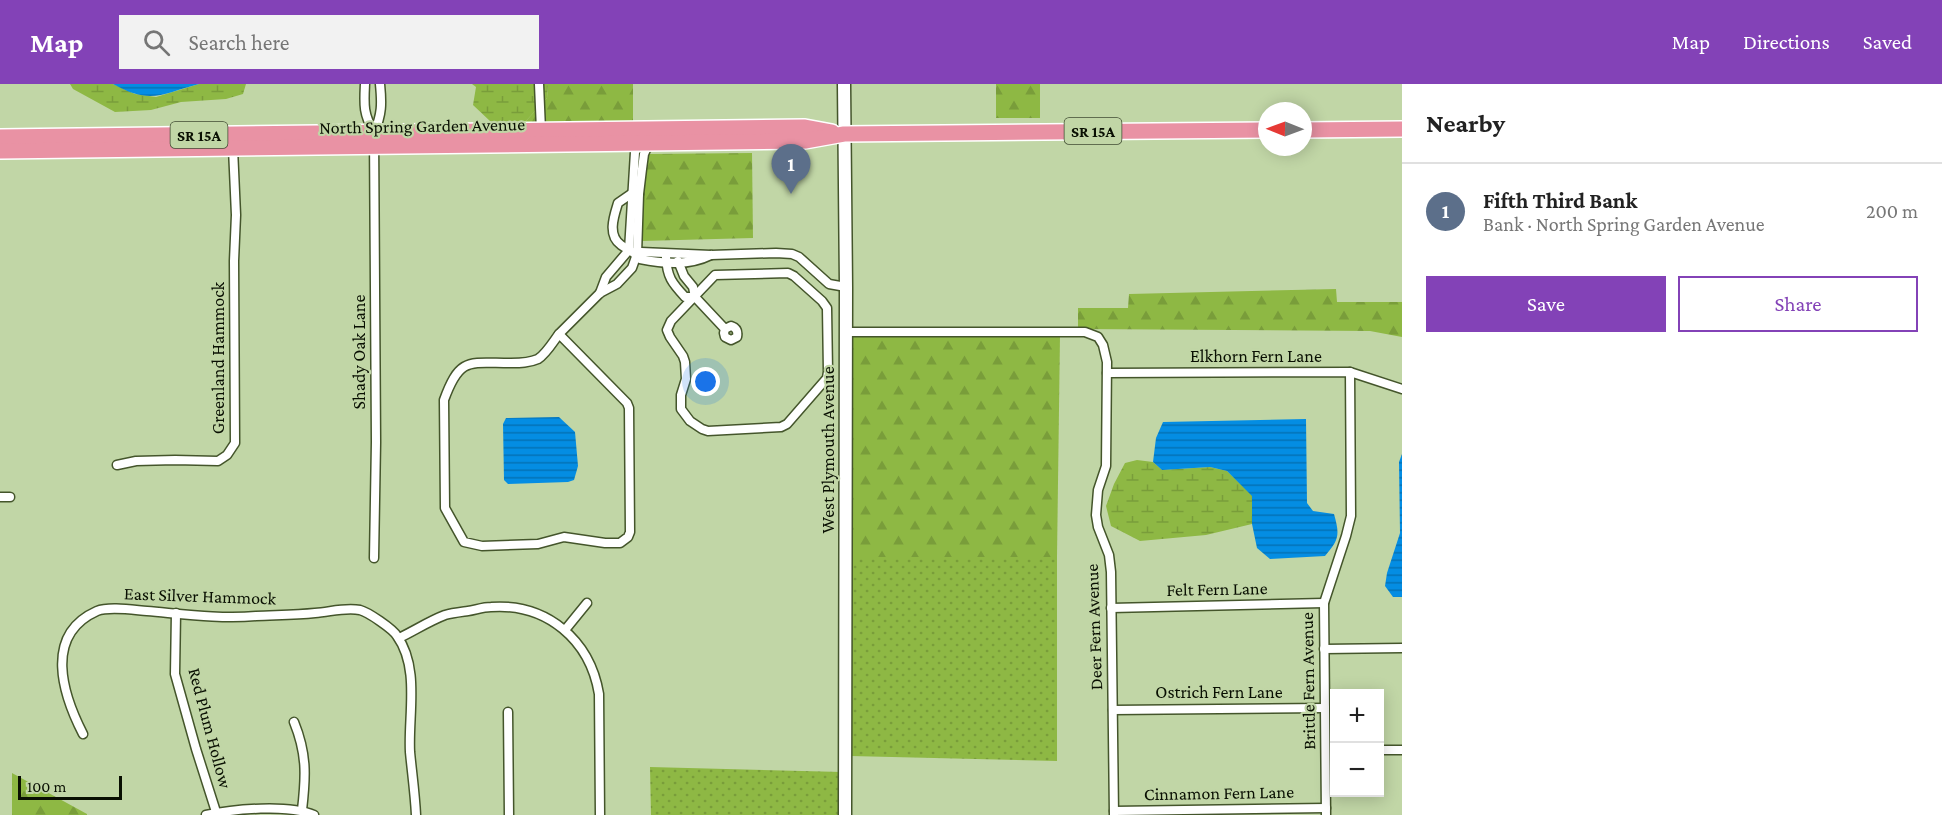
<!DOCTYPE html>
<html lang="en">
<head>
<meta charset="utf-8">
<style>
  :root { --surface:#fff; --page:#f2f2f2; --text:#222; --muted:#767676; --line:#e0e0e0; --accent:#8342b7 }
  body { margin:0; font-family:"Crimson Pro",serif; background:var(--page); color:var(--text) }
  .controls { position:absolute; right:18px; bottom:18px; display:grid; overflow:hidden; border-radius:0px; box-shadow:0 3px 15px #0003 }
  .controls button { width:54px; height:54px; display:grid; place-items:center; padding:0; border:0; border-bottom:2px solid var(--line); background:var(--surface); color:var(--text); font:30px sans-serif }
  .compass { position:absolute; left:1258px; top:18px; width:54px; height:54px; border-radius:50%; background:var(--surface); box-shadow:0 3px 15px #0003; rotate:271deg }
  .scale { position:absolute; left:18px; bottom:15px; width:104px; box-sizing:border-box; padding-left:6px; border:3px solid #090f02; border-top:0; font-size:16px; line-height:21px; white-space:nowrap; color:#090f02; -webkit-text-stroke:4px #c1d6a6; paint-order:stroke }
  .you { position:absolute; left:706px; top:298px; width:21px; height:21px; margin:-15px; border:4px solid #fff; border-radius:50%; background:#1a73e8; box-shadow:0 0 0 9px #1a73e833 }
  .badge { display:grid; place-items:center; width:39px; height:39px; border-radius:50%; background:var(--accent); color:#fff; font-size:20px; font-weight:700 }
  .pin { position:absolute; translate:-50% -50px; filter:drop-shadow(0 2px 3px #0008) }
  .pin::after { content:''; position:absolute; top:32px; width:21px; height:18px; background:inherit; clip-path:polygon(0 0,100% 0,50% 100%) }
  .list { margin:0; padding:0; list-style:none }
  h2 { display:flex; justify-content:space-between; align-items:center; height:78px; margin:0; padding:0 24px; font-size:26px }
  h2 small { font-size:20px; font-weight:400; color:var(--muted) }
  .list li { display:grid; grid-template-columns:39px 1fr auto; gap:18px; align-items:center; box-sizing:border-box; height:96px; padding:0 24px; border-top:2px solid var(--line) }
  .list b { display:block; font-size:22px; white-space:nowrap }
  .list p { margin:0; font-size:20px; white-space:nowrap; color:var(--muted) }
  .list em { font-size:20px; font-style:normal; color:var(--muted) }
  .actions { display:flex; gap:12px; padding:18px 24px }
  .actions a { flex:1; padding:14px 0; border:2px solid var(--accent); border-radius:0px; text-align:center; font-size:21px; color:var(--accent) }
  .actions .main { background:var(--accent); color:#fff }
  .icon { flex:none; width:33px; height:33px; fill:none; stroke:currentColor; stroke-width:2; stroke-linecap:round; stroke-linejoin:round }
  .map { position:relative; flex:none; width:1402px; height:731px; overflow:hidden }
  header { display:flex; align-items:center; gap:36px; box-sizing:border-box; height:84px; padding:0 30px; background:var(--accent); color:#fff }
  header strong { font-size:28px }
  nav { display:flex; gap:33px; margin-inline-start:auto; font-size:21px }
  .search { width:420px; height:54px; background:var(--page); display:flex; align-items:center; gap:15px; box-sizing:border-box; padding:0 21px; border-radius:0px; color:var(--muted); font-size:22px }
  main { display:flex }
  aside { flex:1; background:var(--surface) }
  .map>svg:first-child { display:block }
  .grass { fill:url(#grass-dots) }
  .forest { fill:url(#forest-firs) }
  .wetland { fill:url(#wetland-marsh) }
  .water { fill:url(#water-rules) }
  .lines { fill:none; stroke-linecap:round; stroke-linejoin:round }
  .street-casing { stroke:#44552b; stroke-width:11 }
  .secondary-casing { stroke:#44552b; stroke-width:15 }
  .highway-casing { stroke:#fff; stroke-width:18 }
  .street { stroke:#fff; stroke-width:8 }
  .secondary { stroke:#fff; stroke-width:12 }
  .highway { stroke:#e992a4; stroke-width:15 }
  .labels { text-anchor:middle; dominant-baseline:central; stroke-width:4.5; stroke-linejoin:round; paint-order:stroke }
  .shield { fill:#c1d6a6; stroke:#404b33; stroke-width:1.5 }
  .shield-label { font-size:16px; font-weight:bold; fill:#090f02 }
  .street-label { font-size:18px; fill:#090f02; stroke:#c1d6a6 }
</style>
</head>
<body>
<header>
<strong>Map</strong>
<div class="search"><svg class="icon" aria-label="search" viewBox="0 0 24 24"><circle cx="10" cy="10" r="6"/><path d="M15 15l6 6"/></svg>Search here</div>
<nav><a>Map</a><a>Directions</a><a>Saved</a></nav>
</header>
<main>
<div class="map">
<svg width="1402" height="731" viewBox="0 0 1402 731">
  <defs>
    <pattern id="grass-dots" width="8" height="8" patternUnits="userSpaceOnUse" patternTransform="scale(1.5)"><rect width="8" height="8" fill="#8eb844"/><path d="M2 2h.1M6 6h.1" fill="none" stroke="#799d3a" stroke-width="1.8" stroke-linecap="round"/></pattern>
    <pattern id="forest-firs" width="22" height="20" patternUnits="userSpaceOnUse" patternTransform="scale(1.5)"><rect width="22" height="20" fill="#8eb844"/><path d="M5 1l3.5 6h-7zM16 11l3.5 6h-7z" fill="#799d3a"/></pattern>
    <pattern id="wetland-marsh" width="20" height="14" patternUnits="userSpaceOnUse" patternTransform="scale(1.5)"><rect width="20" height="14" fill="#8eb844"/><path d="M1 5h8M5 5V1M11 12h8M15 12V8" fill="none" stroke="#799d3a"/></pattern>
    <pattern id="water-rules" width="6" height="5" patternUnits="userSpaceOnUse" patternTransform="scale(1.5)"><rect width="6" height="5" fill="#048de3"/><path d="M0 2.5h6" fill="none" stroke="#0472b6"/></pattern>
  </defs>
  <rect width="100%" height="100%" fill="#c1d6a6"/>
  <g class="grass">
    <polygon points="851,473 1057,473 1057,677 850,672"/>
    <polygon points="650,683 842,688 841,731 651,731"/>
  </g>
  <g class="forest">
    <polygon points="548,0 633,0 633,38 525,38 547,14"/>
    <rect x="996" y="0" width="44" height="34"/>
    <polygon points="752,69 753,154 642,157 643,110 649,70"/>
    <polygon points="1336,205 1337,218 1402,218 1402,253 1370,247 1078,245 1078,224 1128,224 1129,210"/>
    <polygon points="850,252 1060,252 1057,473 851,473"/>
    <polygon points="12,689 87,730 87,731 12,731"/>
  </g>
  <g class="wetland">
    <polygon points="70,0 113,0 135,10 156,13 199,0 246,0 243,10 226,15 181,18 151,26 115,28 73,5"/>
    <polygon points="472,0 548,0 547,14 525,38 491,38 473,21 476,3"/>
    <polygon points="1137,376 1153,378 1162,386 1210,383 1227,387 1253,412 1252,440 1206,451 1140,457 1111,442 1106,422 1114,400 1125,379"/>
  </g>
  <g class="water">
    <path d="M113 0H199C161 10 151 21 113 0Z"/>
    <polygon points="559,333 575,348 578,382 574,396 568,398 508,400 504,396 503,340 506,334"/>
    <path d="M1306 335 1307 419 1313 427 1334 430C1340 451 1339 456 1325 472L1270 475 1257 464 1252 440V412L1227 387 1210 383 1162 386 1153 378 1156 354 1163 338Z"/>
    <polygon points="1402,370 1402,513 1393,513 1385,502 1387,489 1400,449 1399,378"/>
  </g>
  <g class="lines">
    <defs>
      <g id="street">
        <path d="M365 0C364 20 363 30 374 48"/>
        <polyline points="539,0 541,46"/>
        <path d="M639 110H631L618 119C614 132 607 151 621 161 628 166 635 168 640 175 664 180 689 182 711 171"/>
        <polyline points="637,170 641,168 711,171 776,169 792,170 799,173 829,200 846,203"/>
        <path d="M666 173C667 193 672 199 685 213H695"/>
        <path d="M678 177 684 192 693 203 695 213 725 245 724 249 725 253 731 256 737 253C738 248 737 244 731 242L725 245"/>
        <polygon points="788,189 794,192 822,217 827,224 828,288 827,294 787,340 781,343 708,347 702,345 690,337 681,325 681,311 686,295 685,278 683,272 670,253 667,246 671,237 715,191"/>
        <polyline points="600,209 606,193 629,166 635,68 641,59"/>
        <polyline points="846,248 1085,248 1098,253 1103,261 1107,278 1106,382 1098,406 1096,431 1098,443 1109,471 1111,488 1114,731"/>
        <path d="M559 250 627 319 629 324 630 448 628 453 620 459H605L564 453 538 460 482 462 464 458 445 424 444 316C460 272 469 279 511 279 520 279 529 279 538 275 546 270 553 258 559 250Z"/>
        <polyline points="559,250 600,209 617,200 632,184 637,170 639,110 642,85 644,70 649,59"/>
        <polyline points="1107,289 1350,288 1402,305"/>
        <polyline points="117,381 136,377 175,376 218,377 227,371 235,359 234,177 236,131 233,64"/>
        <polyline points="0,413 10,413"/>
        <path d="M374 474 376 358 374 49C382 30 382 20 380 0"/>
        <polyline points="1111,524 1324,519"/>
        <polyline points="176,529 175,590 196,665 217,731"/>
        <polyline points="565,546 587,519"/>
        <path d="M399 554C414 547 429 537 445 531 452 529 461 528 468 527 475 526 483 523 491 523 547 519 590 556 599 610L600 731"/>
        <polyline points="1324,565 1402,564"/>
        <polyline points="1113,626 1325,624"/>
        <polyline points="508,628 509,731"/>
        <path d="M294 638C307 670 306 692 302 726"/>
        <path d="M83 650C63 611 43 551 97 527 109 522 134 526 147 527 183 530 220 535 256 532 275 531 295 531 315 529 330 528 345 523 360 526 368 528 393 545 397 552 420 584 408 631 410 668 412 689 415 710 416 731"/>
        <polyline points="1380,666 1402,666"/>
        <polyline points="1114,727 1326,724"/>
        <path d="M206 731C234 725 288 720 314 731"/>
        <polyline points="1326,731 1324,519 1346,452 1351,432 1350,288"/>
      </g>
      <polyline id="secondary" points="844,0 846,203 845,731"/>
      <g id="highway">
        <polyline points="1303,46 1402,45"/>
        <polyline points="0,53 805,43 832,48"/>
        <polyline points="0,67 805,57 844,50 1267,46"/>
      </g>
    </defs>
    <use href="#street" class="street-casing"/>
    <use href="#secondary" class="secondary-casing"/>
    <use href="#highway" class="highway-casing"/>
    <use href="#street" class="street"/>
    <use href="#secondary" class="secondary"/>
    <use href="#highway" class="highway"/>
  </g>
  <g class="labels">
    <g class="shield">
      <rect x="1064.5" y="34" width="57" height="26" rx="4.5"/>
      <rect x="170.5" y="38" width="57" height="26" rx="4.5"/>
    </g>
    <g class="shield-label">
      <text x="1093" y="47">SR 15A</text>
      <text x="199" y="51">SR 15A</text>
    </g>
    <g class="street-label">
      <text transform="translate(422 42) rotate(-1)">North Spring Garden Avenue</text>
      <text transform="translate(359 268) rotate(-90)">Shady Oak Lane</text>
      <text x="1256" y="272">Elkhorn Fern Lane</text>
      <text transform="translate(218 274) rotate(-90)">Greenland Hammock</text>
      <text transform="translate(828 366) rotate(-90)">West Plymouth Avenue</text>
      <text transform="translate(1217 505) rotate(-1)">Felt Fern Lane</text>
      <text transform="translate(200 512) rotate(2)">East Silver Hammock</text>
      <text transform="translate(1094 543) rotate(-92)">Deer Fern Avenue</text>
      <text transform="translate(1308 597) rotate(-91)">Brittle Fern Avenue</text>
      <text x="1219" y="608">Ostrich Fern Lane</text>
      <text transform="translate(210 644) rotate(75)">Red Plum Hollow</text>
      <text transform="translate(1219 709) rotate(-1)">Cinnamon Fern Lane</text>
    </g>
  </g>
</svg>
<div class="controls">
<button>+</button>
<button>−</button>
</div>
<svg class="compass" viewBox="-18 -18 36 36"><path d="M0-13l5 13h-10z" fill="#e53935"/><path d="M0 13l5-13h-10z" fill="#767676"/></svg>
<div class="scale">100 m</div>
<div class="you"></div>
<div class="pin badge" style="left:791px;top:110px;background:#5c6f8a">1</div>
</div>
<aside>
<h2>Nearby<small></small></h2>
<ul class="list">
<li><span class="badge" style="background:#5c6f8a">1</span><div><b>Fifth Third Bank</b><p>Bank · North Spring Garden Avenue</p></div><em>200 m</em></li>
</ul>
<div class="actions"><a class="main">Save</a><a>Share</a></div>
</aside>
</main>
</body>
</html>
